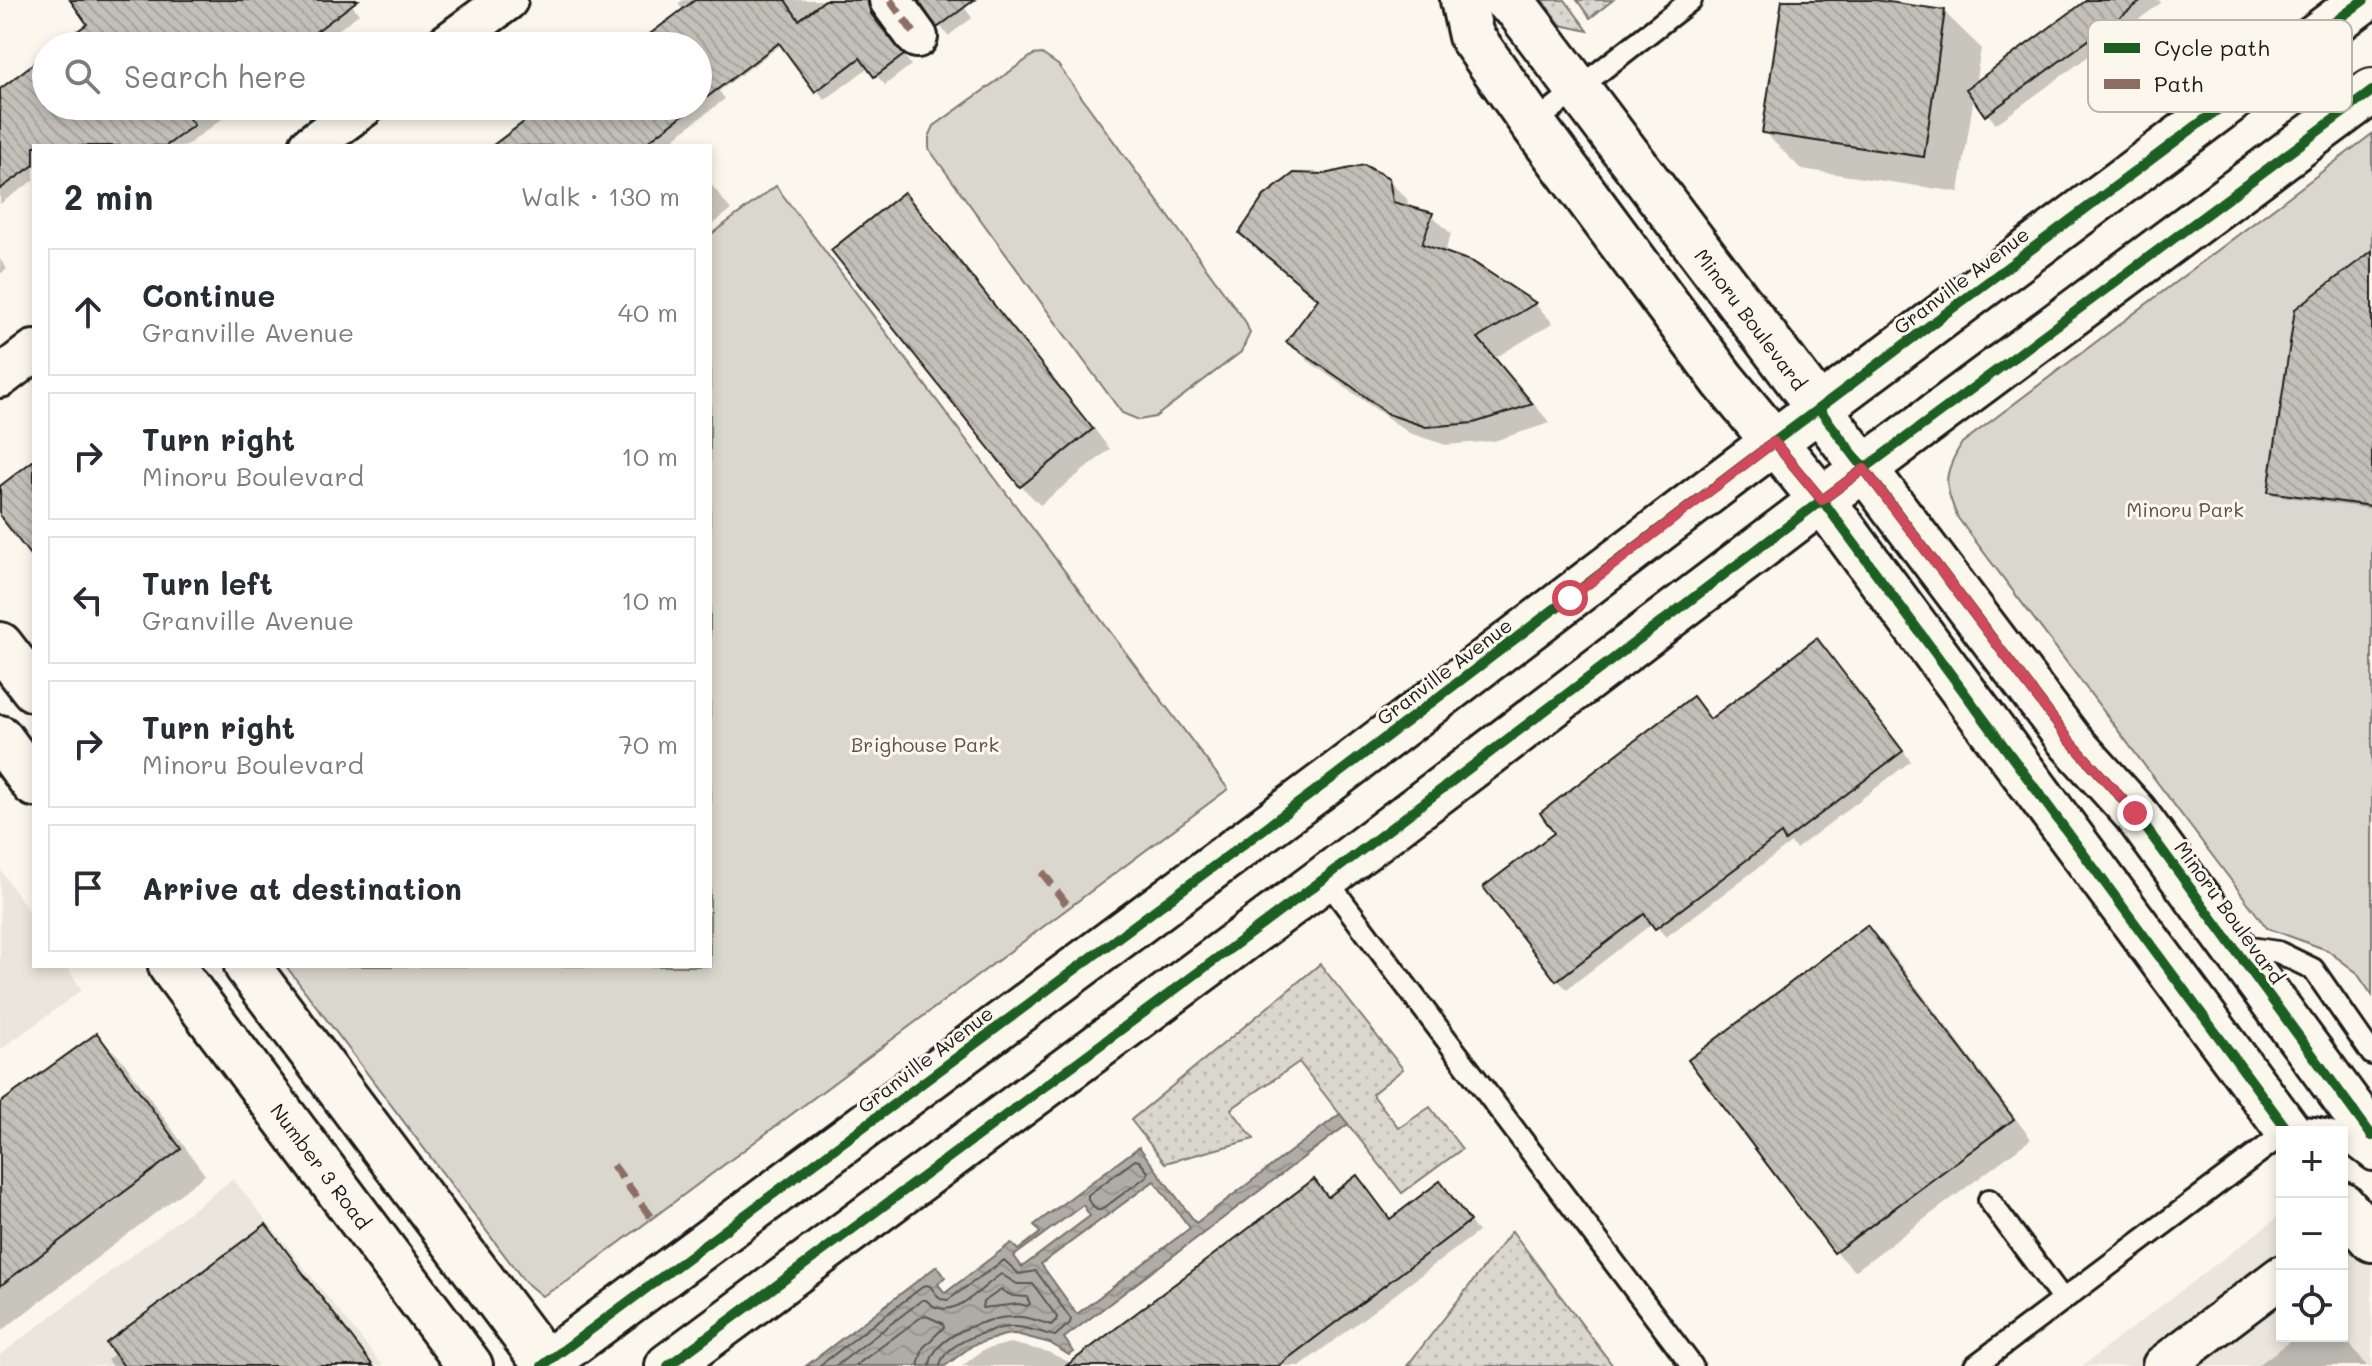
<!DOCTYPE html>
<html lang="en">
<head>
<meta charset="utf-8">
<style>
  :root { --surface:#fff; --page:#f2f2f3; --text:#2b2b33; --muted:#7c7c81; --line:#e1e1e2 }
  body { margin:0; font-family:Mali,sans-serif; background:var(--page); color:var(--text) }
  .controls { position:absolute; right:24px; bottom:24px; display:grid; overflow:hidden; border-radius:0px; box-shadow:0 4px 12px #0003 }
  .controls button { width:72px; height:72px; display:grid; place-items:center; padding:0; border:0; border-bottom:2px solid var(--line); background:var(--surface); color:var(--text); font:40px sans-serif }
  .stop { position:absolute; width:24px; height:24px; margin:-18px; border:6px solid #d1495b; border-radius:50%; background:#fff }
  .stop.end { background:#d1495b; border-color:#fff; box-shadow:0 2px 8px #0008 }
  .list { margin:0; padding:0; list-style:none }
  h2 { display:flex; justify-content:space-between; align-items:center; height:104px; margin:0; padding:0 32px; font-size:34px }
  h2 small { font-size:26px; font-weight:400; color:var(--muted) }
  .list li { display:grid; grid-template-columns:52px 1fr auto; gap:24px; align-items:center; box-sizing:border-box; height:128px; margin:0 16px 16px; padding:0 16px; border:2px solid var(--line); border-radius:0px }
  .list b { display:block; font-size:30px; white-space:nowrap }
  .list p { margin:0; font-size:26px; white-space:nowrap; color:var(--muted) }
  .list em { font-size:26px; font-style:normal; color:var(--muted) }
  .icon { flex:none; width:44px; height:44px; fill:none; stroke:currentColor; stroke-width:2; stroke-linecap:round; stroke-linejoin:round }
  .map { position:relative; flex:none; width:2372px; height:1366px; overflow:hidden }
  .search { position:absolute; background:var(--surface); box-shadow:0 4px 12px #0003; left:32px; top:32px; width:680px; height:88px; display:flex; align-items:center; gap:20px; box-sizing:border-box; padding:0 28px; border-radius:44px; color:var(--muted); font-size:30px }
  .panel { position:absolute; background:var(--surface); box-shadow:0 4px 12px #0003; left:32px; top:144px; width:680px; height:824px; border-radius:0px }
  .map>svg:first-child { display:block }
  .built { fill:#eae6dc }
  .grass { fill:url(#grass-dots); stroke:#7b7a75; stroke-width:2 }
  .green { fill:#dad7ce; stroke:#7b7a75; stroke-width:2 }
  .water { fill:url(#water-waves); stroke:#74726e; stroke-width:2; fill-rule:evenodd }
  .shadow { fill:#0003 }
  .lines { fill:none; stroke-linecap:round; stroke-linejoin:round }
  .shore { stroke:#575653; stroke-width:2 }
  .building { fill:url(#building-back-hatch); stroke:#1c1c1c; stroke-width:2 }
  .service-casing { stroke:#1c1c1c; stroke-width:26 }
  .minor-casing { stroke:#1c1c1c; stroke-width:46 }
  .tertiary-casing { stroke:#1c1c1c; stroke-width:50 }
  .secondary-casing { stroke:#1c1c1c; stroke-width:50 }
  .service { stroke:#fbf7ec; stroke-width:20 }
  .minor { stroke:#fbf7ec; stroke-width:40 }
  .tertiary { stroke:#fbf7ec; stroke-width:44 }
  .secondary { stroke:#fbf7ec; stroke-width:44 }
  .quiet { stroke:#8d6e63; stroke-width:8; stroke-dasharray:16 8; stroke-linecap:butt }
  .cycleway-casing { stroke:#fbf7ec; stroke-width:15 }
  .cycleway { stroke:#1b5e20; stroke-width:10 }
  .route { stroke:#d1495b; stroke-width:10 }
  .labels { text-anchor:middle; dominant-baseline:central; stroke-width:6; stroke-linejoin:round; paint-order:stroke }
  .street-label { font-size:20px; fill:#1c1c1c; stroke:#fbf7ec }
  .park-label { font-size:20px; fill:#555451; stroke:#fbf7ec }
  .key { fill:#fbf7ec; stroke:#b8b5ae; stroke-width:2 }
  .key-label { font-size:22px; fill:#1c1c1c }
</style>
</head>
<body>
<div class="map">
<svg width="2372" height="1366" viewBox="0 0 2372 1366">
  <defs>
    <pattern id="grass-dots" width="8" height="8" patternUnits="userSpaceOnUse" patternTransform="scale(2)"><rect width="8" height="8" fill="#dad7ce"/><path d="M2 2h.1M6 6h.1" fill="none" stroke="#bab8b0" stroke-width="1.8" stroke-linecap="round"/></pattern>
    <pattern id="water-waves" width="16" height="10" patternUnits="userSpaceOnUse" patternTransform="scale(2)"><rect width="16" height="10" fill="#afaca5"/><path d="M0 5q4-4 8 0t8 0" fill="none" stroke="#96938d"/></pattern>
    <pattern id="building-back-hatch" width="6" height="6" patternUnits="userSpaceOnUse" patternTransform="scale(2)"><rect width="6" height="6" fill="#c3c0b8"/><path d="M-1 5l2 2M0 0l6 6M5-1l2 2" fill="none" stroke="#a7a49e"/></pattern>
  </defs>
  <rect width="100%" height="100%" fill="#fbf7ec"/>
  <filter id="ink" filterUnits="userSpaceOnUse"><feTurbulence type="fractalNoise" baseFrequency=".0125" numOctaves="2"/><feDisplacementMap in="SourceGraphic" scale="16" xChannelSelector="R" yChannelSelector="G"/><feConvolveMatrix kernelMatrix="1 2 1 2 8 2 1 2 1" color-interpolation-filters="sRGB"/></filter>
  <g filter="url(#ink)">
    <g class="built">
      <polygon points="0,869 34,919 34,966 66,966 82,990 0,1050"/>
      <polygon points="233,1179 383,1366 0,1366 0,1355"/>
      <polygon points="2282,1214 2282,1336 2342,1336 2342,1220 2372,1255 2372,1366 2082,1366"/>
    </g>
    <g class="grass">
      <polygon points="1542,0 1565,0 1588,31 1561,25"/>
      <polygon points="1577,0 1613,0 1590,18"/>
      <polygon points="1320,964 1403,1069 1372,1094 1399,1128 1430,1107 1462,1149 1402,1193 1299,1062 1231,1109 1254,1139 1165,1163 1131,1120"/>
      <polygon points="1512,1231 1613,1366 1407,1366"/>
    </g>
    <g class="green">
      <polygon points="1042,54 1058,65 1245,321 1250,333 1241,352 1155,417 1139,420 1122,413 929,149 929,137 934,126 1033,55"/>
      <path d="M2372 134V995L2356 972 2327 950 2267 928 1958 518C1943 484 1943 474 1962 443Z"/>
      <polygon points="776,186 1228,789 568,1281 542,1296 525,1282 286,966 710,966 710,235"/>
    </g>
    <path class="water" d="M1340 1114 1348 1124 1064 1338 1074 1352 1069 1355 1050 1343 1016 1334 1005 1335 973 1345 945 1366H806L937 1266 945 1277 938 1284 945 1293 1011 1243 1018 1250 1040 1233 1034 1225 1139 1147 1196 1223ZM1154 1181 1190 1228 1077 1314 1041 1264ZM1083 1205 1090 1216 1022 1267 1014 1256Z"/>
    <g class="shadow">
      <polygon points="72,0 350,0 349,1 359,14 317,46 61,46 90,24"/>
      <polygon points="683,0 878,0 876,14 880,25 911,65 885,85 869,67 825,100 782,44 719,91 725,99 675,137 682,146 493,146 548,106 698,106 698,46 638,46 684,11 678,4"/>
      <polygon points="920,0 959,0 972,18 948,36"/>
      <polygon points="1784,0 1862,0 1944,12 1981,48 1975,85 2090,0 2159,0 2161,3 1996,124 1974,96 1959,192 1801,169 1764,132"/>
      <polygon points="46,57 46,106 239,106 186,146 34,146 34,180 0,204 0,97"/>
      <polygon points="1388,180 1407,199 1409,209 1432,215 1451,234 1444,254 1472,264 1535,304 1553,323 1495,358 1550,423 1494,441 1446,445 1409,433 1307,360 1288,341 1320,301 1260,251 1241,233"/>
      <polygon points="710,183 731,210 710,226"/>
      <polygon points="904,195 923,214 1110,449 1040,505 1021,486 834,251"/>
      <polygon points="2372,254 2372,509 2274,495 2270,491"/>
      <polygon points="0,259 7,269 0,274"/>
      <polygon points="1826,650 1911,761 1796,849 1791,843 1666,937 1653,923 1567,989 1557,980 1711,721"/>
      <polygon points="1867,927 1886,946 2031,1139 1855,1271 1836,1252 1691,1060"/>
      <polygon points="97,1035 123,1061 205,1175 0,1332 0,1106"/>
      <polygon points="1357,1178 1392,1220 1440,1184 1478,1232 1300,1366 962,1366 983,1350 1010,1343 1048,1352 1073,1364 1314,1182 1329,1199"/>
      <polygon points="266,1226 280,1241 374,1366 112,1366 107,1360"/>
      <polygon points="2342,1333 2367,1366 2257,1366 2297,1336 2342,1336"/>
    </g>
    <g class="lines">
      <g class="shore">
        <polygon points="1135,1160 1139,1161 1148,1172 1147,1176 1101,1210 1097,1210 1088,1200 1088,1195"/>
        <polygon points="1001,1290 1013,1296 1027,1297 1030,1304 1027,1306 1019,1304 982,1308 983,1302"/>
        <path d="M819 1366 925 1285 930 1286 940 1299 948 1300 1004 1260 1019 1274 1036 1271 1071 1319 1070 1323 1055 1336C1042 1333 1030 1328 1017 1327 996 1325 943 1343 940 1366"/>
        <path d="M836 1366 922 1300H926C950 1326 980 1288 1001 1274L1017 1284H1033L1057 1317 1056 1321 1051 1325C1039 1321 1026 1316 1013 1317 987 1317 932 1336 930 1366"/>
        <polyline points="855,1366 924,1315 942,1323 944,1327 923,1348 918,1366"/>
      </g>
    </g>
    <g class="building">
      <polygon points="70,0 358,0 297,46 57,46 87,24"/>
      <polygon points="695,0 785,0 799,20 825,0 867,0 871,14 904,55 874,77 860,58 815,92 779,43 698,104 698,46 634,46"/>
      <polygon points="918,0 974,0 937,28"/>
      <polygon points="1782,0 1875,0 1945,10 1924,157 1762,133"/>
      <polygon points="2087,0 2143,0 1985,116 1966,89"/>
      <polygon points="46,54 46,106 179,106 194,125 166,146 34,146 34,165 0,189 0,89"/>
      <polygon points="545,106 695,106 642,146 492,146"/>
      <polygon points="1364,165 1389,178 1393,202 1433,213 1422,244 1473,262 1536,303 1478,338 1533,404 1474,423 1426,427 1388,414 1351,386 1286,342 1318,299 1239,233 1264,196 1294,173 1324,174"/>
      <polygon points="904,192 1093,429 1020,487 831,250"/>
      <polygon points="2372,251 2372,506 2268,492 2295,309"/>
      <polygon points="34,460 34,560 0,516 0,486"/>
      <polygon points="1817,638 1903,751 1785,841 1781,834 1655,929 1644,914 1556,981 1483,887 1554,833 1540,813 1693,696 1710,719"/>
      <polygon points="1867,925 2014,1119 1834,1253 1688,1060"/>
      <polygon points="97,1033 181,1149 0,1286 0,1103"/>
      <polygon points="1357,1175 1390,1219 1440,1181 1470,1221 1278,1366 1066,1366 1314,1179 1328,1197"/>
      <polygon points="266,1224 373,1366 124,1366 106,1343"/>
    </g>
    <g class="lines">
      <defs>
        <g id="service">
          <polyline points="1533,124 1691,0"/>
          <polyline points="1325,878 1692,1366"/>
          <polyline points="2236,946 2278,952 2313,969 2372,1054"/>
          <path d="M2286 1132C2302 1125 2315 1127 2331 1132"/>
          <polyline points="2342,1137 2372,1160"/>
          <polyline points="1989,1200 2063,1300"/>
          <polyline points="1975,1366 2282,1135"/>
        </g>
        <g id="minor">
          <polyline points="890,0 917,37"/>
          <polyline points="445,46 507,0"/>
          <polyline points="310,146 364,106"/>
          <polyline points="0,377 34,351"/>
          <polyline points="2163,1366 2282,1276"/>
        </g>
        <g id="tertiary">
          <polyline points="1463,0 1471,36 1533,124 1723,380 1822,500 2289,1132"/>
          <polyline points="1506,0 1517,8 2070,741 2135,813 2372,1136"/>
          <polyline points="2342,1205 2372,1239"/>
        </g>
        <g id="secondary">
          <polyline points="0,645 34,689"/>
          <polyline points="0,738 34,784"/>
          <polyline points="171,966 470,1366"/>
          <polyline points="247,966 547,1366"/>
          <polyline points="542,1366 1331,779 1742,466 2364,0"/>
          <polyline points="668,1366 1325,878 1822,500 2372,91"/>
        </g>
      </defs>
      <use href="#service" class="service-casing"/>
      <use href="#minor" class="minor-casing"/>
      <use href="#tertiary" class="tertiary-casing"/>
      <use href="#secondary" class="secondary-casing"/>
      <use href="#service" class="service"/>
      <use href="#minor" class="minor"/>
      <use href="#tertiary" class="tertiary"/>
      <use href="#secondary" class="secondary"/>
      <g class="quiet">
        <polyline points="890,0 917,37"/>
        <polyline points="1042,872 1071,910"/>
        <polyline points="613,1165 654,1221"/>
      </g>
      <defs>
        <g id="cycleway">
          <polyline points="1819,409 2070,741 2135,813 2372,1136"/>
          <polyline points="1774,442 1822,500 2289,1132"/>
          <polyline points="542,1366 1331,779 1742,466 2364,0"/>
          <polyline points="668,1366 1325,878 1822,500 2372,91"/>
        </g>
      </defs>
      <use href="#cycleway" class="cycleway-casing"/>
      <use href="#cycleway" class="cycleway"/>
    </g>
  </g>
  <g class="lines" filter="url(#ink)">
    <polyline class="route" points="1570,598 1774,442 1822,500 1864,469 2070,741 2135,813"/>
  </g>
  <g class="labels">
    <g class="street-label">
      <text transform="translate(1961 280) rotate(-37)">Granville Avenue</text>
      <text transform="translate(1751 319) rotate(53)">Minoru Boulevard</text>
      <text transform="translate(1444 671) rotate(-37)">Granville Avenue</text>
      <text transform="translate(2230 912) rotate(54)">Minoru Boulevard</text>
      <text transform="translate(925 1059) rotate(-37)">Granville Avenue</text>
      <text transform="translate(321 1166) rotate(53)">Number 3 Road</text>
    </g>
    <g class="park-label">
      <text x="2185" y="509">Minoru Park</text>
      <text x="925" y="744">Brighouse Park</text>
    </g>
  </g>
  <rect x="2088" y="20" width="264" height="92" rx="12" class="key"/>
  <rect x="2104" y="43" width="36" height="10" fill="#1b5e20"/>
  <rect x="2104" y="79" width="36" height="10" fill="#8d6e63"/>
  <g class="key-label">
    <text x="2154" y="56">Cycle path</text>
    <text x="2154" y="92">Path</text>
  </g>
</svg>
<div class="controls">
<button>+</button>
<button>−</button>
<button><svg class="icon" aria-label="locate" viewBox="0 0 24 24"><circle cx="12" cy="12" r="6"/><path d="M12 2v4M12 18v4M2 12h4M18 12h4"/></svg></button>
</div>
<div class="stop" style="left:1570px;top:598px"></div>
<div class="stop end" style="left:2135px;top:813px"></div>
<div class="search"><svg class="icon" aria-label="search" viewBox="0 0 24 24"><circle cx="10" cy="10" r="6"/><path d="M15 15l6 6"/></svg>Search here</div>
<section class="panel">
<h2>2 min<small>Walk · 130 m</small></h2>
<ul class="list">
<li><svg class="icon" aria-label="ahead" viewBox="0 0 24 24"><path d="M12 20V5M6 11l6-6 6 6"/></svg><div><b>Continue</b><p>Granville Avenue</p></div><em>40 m</em></li>
<li><svg class="icon" aria-label="right" viewBox="0 0 24 24"><path d="M7 20v-9h11M14 6l5 5-5 5"/></svg><div><b>Turn right</b><p>Minoru Boulevard</p></div><em>10 m</em></li>
<li><svg class="icon" aria-label="left" viewBox="0 0 24 24"><path d="M17 20v-9H6M10 6l-5 5 5 5"/></svg><div><b>Turn left</b><p>Granville Avenue</p></div><em>10 m</em></li>
<li><svg class="icon" aria-label="right" viewBox="0 0 24 24"><path d="M7 20v-9h11M14 6l5 5-5 5"/></svg><div><b>Turn right</b><p>Minoru Boulevard</p></div><em>70 m</em></li>
<li><svg class="icon" aria-label="arrive" viewBox="0 0 24 24"><path d="M6 21V4h12l-3 4 3 4H6"/></svg><div><b>Arrive at destination</b></div></li>
</ul>
</section>
</div>
</body>
</html>
